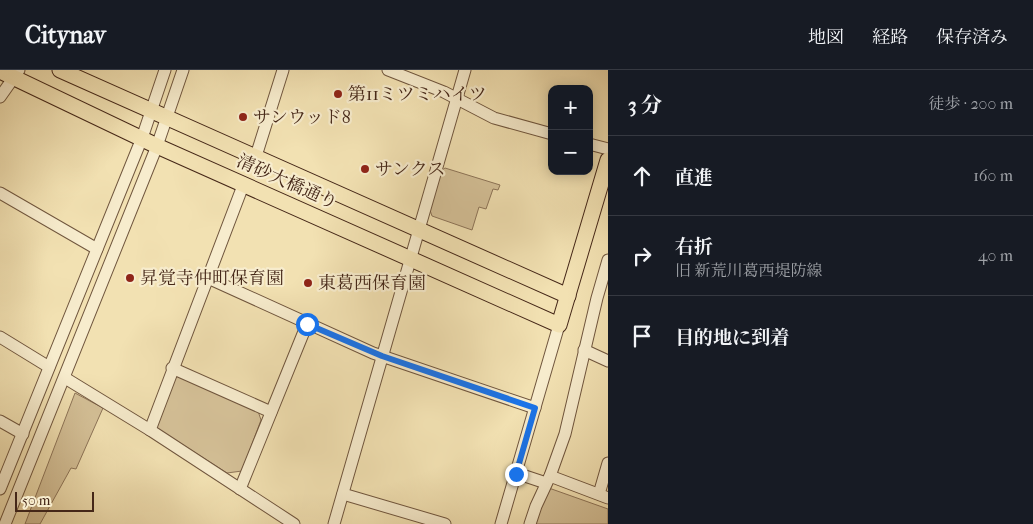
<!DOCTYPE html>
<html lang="ja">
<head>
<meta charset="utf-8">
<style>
  :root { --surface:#171b24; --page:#20242c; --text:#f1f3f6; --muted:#9ea1a6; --line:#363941 }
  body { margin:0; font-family:"IM FELL French Canon","Noto Serif JP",serif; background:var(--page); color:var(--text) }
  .controls { position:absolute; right:15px; top:15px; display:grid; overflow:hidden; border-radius:10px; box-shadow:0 2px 12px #0003 }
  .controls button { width:45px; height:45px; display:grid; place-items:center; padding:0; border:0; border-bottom:1px solid var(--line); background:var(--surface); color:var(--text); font:25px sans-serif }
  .scale { position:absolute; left:15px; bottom:12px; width:79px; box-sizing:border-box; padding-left:5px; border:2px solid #452718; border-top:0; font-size:14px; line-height:18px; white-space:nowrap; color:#452718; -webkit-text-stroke:4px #f7eccd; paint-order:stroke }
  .stop { position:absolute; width:15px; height:15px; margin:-11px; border:4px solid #1a73e8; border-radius:50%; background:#fff }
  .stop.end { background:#1a73e8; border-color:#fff; box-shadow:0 1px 5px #0008 }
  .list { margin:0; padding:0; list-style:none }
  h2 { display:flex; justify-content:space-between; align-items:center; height:65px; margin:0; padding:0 20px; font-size:21px }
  h2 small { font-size:16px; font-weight:400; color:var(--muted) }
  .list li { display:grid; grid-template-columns:32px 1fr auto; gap:15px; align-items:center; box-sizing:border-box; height:80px; padding:0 20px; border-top:1px solid var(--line) }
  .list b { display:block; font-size:19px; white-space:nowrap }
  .list p { margin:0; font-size:16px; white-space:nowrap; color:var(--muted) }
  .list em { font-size:16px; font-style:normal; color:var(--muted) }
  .icon { flex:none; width:28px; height:28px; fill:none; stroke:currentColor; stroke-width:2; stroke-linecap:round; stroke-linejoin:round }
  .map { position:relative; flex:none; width:608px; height:454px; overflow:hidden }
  header { display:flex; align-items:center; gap:30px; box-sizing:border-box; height:70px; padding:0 25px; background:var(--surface); border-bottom:1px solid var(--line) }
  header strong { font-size:24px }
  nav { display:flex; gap:28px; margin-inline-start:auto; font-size:18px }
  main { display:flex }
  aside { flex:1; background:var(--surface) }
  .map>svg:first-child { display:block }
  .green { fill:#d5c198; stroke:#8d7458 }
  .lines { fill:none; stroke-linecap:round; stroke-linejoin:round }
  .minor-casing { stroke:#70563e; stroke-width:13 }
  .major-casing { stroke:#452718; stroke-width:17 }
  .minor { stroke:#f7eccd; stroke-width:11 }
  .major { stroke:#f2e1b2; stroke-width:15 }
  .route { stroke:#1a73e8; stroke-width:6 }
  .poi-dot { fill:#8f2418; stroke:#f7eccd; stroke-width:2 }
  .labels { text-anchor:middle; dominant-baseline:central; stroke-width:4.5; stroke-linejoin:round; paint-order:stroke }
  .poi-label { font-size:18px; fill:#452718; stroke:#f7eccd; text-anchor:start }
  .street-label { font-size:18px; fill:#452718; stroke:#f7eccd }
</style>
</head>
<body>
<header>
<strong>Citynav</strong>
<nav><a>地図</a><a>経路</a><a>保存済み</a></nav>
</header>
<main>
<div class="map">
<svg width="608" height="454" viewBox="0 0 608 454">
  <rect width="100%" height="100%" fill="#f2e1b2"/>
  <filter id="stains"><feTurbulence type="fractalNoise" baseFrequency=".004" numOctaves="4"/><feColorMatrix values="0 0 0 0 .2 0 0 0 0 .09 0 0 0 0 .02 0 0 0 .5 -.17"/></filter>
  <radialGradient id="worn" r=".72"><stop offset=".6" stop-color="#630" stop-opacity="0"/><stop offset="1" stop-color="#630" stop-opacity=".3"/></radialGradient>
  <g class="green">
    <polygon points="445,98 500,115 498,120 493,119 486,139 479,137 472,160 432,146 430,140 441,101"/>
    <polygon points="176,305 257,338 261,350 242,401 227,403 155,357"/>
    <polygon points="75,323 103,338 76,399 71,398 40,454 25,454"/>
    <polygon points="546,417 608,439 608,454 533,454"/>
  </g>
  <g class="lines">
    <defs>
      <g id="minor">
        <polyline points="388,0 444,22 494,48 552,64"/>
        <polyline points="0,27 19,0"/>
        <polyline points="589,74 608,79"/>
        <polyline points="256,86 283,0"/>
        <polyline points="0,123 97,179"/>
        <polyline points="208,208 373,283 535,338"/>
        <polyline points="0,267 49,297"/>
        <polyline points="584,280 608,291"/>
        <polyline points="172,298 271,342"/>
        <polyline points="65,308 150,360 294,454"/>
        <polyline points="0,351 23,364"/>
        <polyline points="150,360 244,113"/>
        <polyline points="516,403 546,413"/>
        <polyline points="550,406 608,428"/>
        <polyline points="0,419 142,68 165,0"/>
        <polyline points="240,419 307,254"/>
        <polyline points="343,424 445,454"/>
        <polyline points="599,424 608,393"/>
        <polyline points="5,454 157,76 183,0"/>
        <polyline points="334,454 465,0"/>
        <polyline points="501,454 559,255"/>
        <polyline points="530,454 536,436 550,406 565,364 597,228 608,190"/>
      </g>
      <g id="major">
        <polyline points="60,0 568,226"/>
        <polyline points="0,1 157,76 559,255 608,90"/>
      </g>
    </defs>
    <use href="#minor" class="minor-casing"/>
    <use href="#major" class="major-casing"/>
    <use href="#minor" class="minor"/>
    <use href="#major" class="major"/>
  </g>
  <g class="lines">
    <polyline class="route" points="307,254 382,286 535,338 516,404"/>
  </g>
  <g class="poi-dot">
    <circle cx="338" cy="24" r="5"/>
    <circle cx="243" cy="47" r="5"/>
    <circle cx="365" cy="99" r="5"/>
    <circle cx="130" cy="208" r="5"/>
    <circle cx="308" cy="213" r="5"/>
  </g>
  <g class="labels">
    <g class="poi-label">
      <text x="348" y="24">第11ミツミハイツ</text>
      <text x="253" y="47">サンウッド8</text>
      <text x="375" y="99">サンクス</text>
      <text x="140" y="208">昇覚寺仲町保育園</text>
      <text x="318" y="213">東葛西保育園</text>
    </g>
    <g class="street-label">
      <text transform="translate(287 112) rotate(24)">清砂大橋通り</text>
    </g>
  </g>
  <rect width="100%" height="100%" filter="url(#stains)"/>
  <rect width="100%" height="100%" fill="url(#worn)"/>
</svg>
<div class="controls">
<button>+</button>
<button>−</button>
</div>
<div class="scale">50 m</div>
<div class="stop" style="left:307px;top:254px"></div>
<div class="stop end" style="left:516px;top:404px"></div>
</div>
<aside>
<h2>3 分<small>徒歩 · 200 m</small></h2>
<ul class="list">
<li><svg class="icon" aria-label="ahead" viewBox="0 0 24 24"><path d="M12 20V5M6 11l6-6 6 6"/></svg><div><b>直進</b></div><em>160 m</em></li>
<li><svg class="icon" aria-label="right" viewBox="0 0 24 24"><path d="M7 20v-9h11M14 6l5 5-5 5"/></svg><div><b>右折</b><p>旧 新荒川葛西堤防線</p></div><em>40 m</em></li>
<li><svg class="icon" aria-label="arrive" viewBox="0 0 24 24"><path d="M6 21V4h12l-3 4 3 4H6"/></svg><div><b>目的地に到着</b></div></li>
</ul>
</aside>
</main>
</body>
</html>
